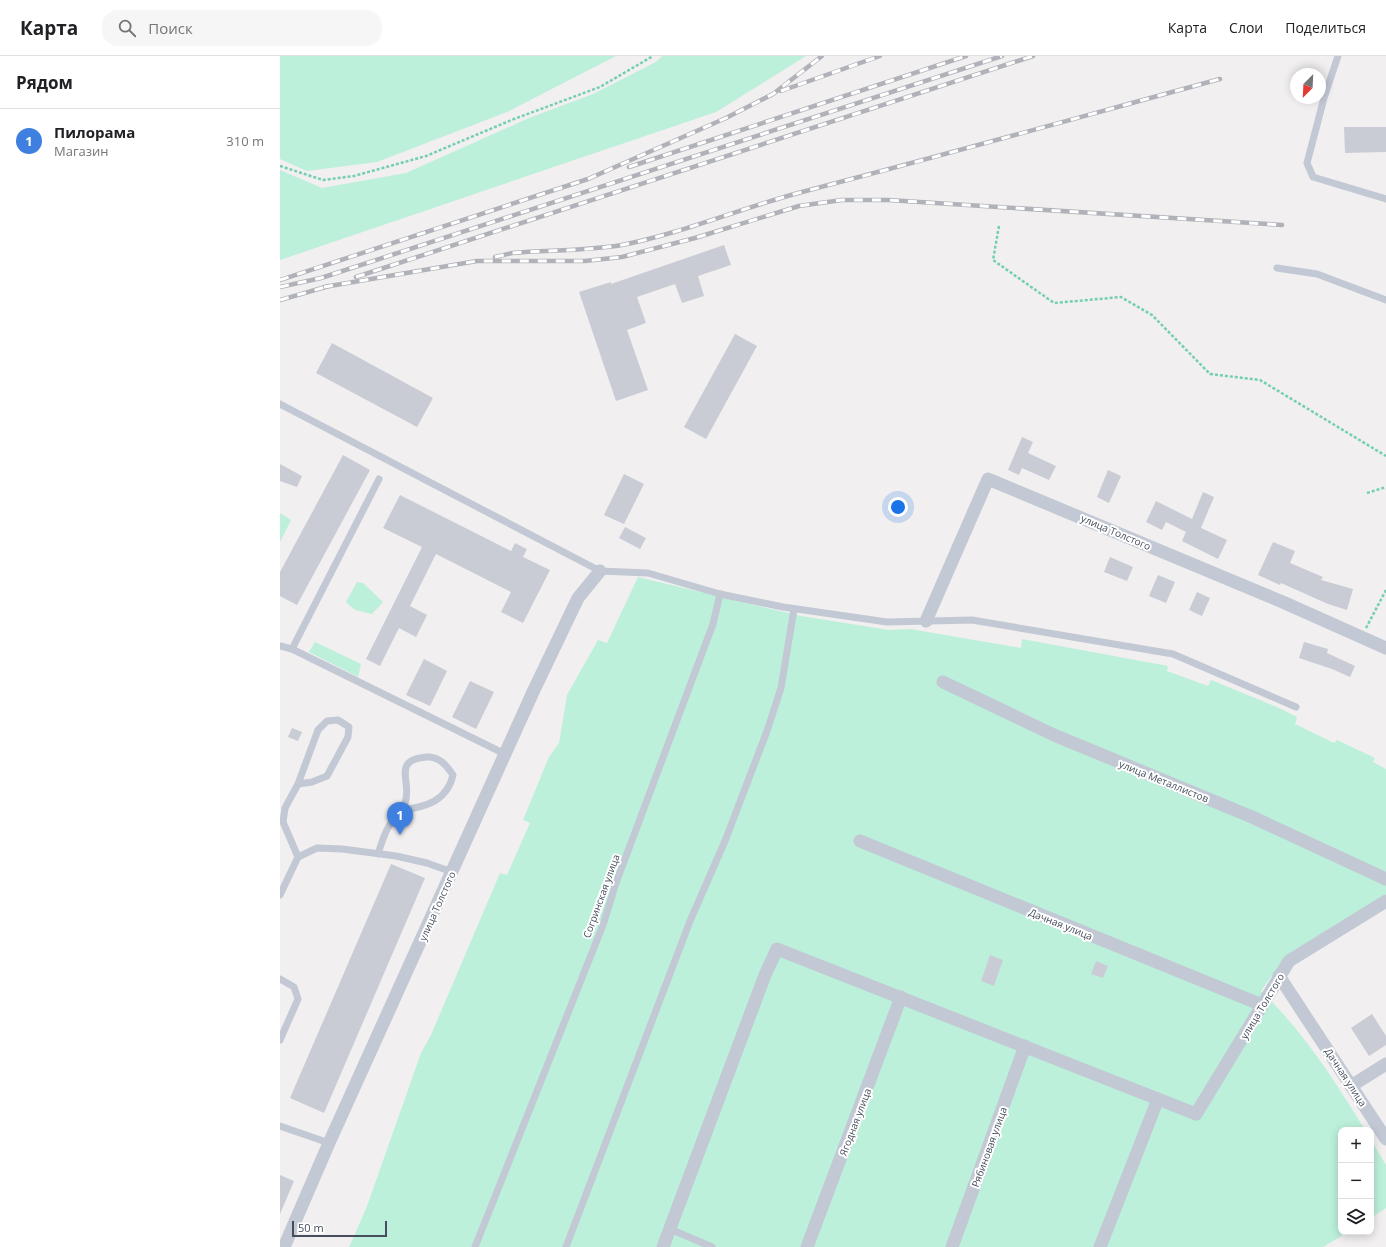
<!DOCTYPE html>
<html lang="ru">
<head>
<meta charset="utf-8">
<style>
  :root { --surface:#fff; --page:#f6f6f6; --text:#202124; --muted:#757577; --line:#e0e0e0; --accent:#1547e5 }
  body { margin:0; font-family:"Open Sans",sans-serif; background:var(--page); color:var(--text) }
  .controls { position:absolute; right:12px; bottom:12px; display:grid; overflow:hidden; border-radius:8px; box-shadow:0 2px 10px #0003 }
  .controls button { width:36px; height:36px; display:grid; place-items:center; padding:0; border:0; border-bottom:1px solid var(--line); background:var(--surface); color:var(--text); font:20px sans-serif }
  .compass { position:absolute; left:1010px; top:12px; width:36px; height:36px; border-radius:50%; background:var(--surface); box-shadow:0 2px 10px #0003; rotate:204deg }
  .scale { position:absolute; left:12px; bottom:10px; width:95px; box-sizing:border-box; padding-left:4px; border:2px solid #464e5d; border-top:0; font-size:11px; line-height:14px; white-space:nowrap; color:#464e5d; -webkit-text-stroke:3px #fff; paint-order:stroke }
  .you { position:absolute; left:618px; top:451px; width:14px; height:14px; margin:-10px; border:3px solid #fff; border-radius:50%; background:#1a73e8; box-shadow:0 0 0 6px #1a73e833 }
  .badge { display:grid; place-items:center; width:26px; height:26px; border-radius:50%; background:var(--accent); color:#fff; font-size:13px; font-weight:700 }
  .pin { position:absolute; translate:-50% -33px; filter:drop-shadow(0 1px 2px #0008) }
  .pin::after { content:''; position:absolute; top:21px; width:14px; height:12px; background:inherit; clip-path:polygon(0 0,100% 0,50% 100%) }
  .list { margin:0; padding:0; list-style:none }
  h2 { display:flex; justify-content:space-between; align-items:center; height:52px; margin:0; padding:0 16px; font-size:17px }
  h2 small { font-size:13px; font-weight:400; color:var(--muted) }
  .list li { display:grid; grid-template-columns:26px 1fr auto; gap:12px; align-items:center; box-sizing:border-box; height:64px; padding:0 16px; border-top:1px solid var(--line) }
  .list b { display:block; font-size:15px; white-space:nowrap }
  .list p { margin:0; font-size:13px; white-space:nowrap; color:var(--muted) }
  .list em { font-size:13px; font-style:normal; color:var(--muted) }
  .icon { flex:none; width:22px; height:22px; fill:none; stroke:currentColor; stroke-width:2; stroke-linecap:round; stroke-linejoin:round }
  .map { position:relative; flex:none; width:1106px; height:1191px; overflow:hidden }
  header { display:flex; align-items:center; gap:24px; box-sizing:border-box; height:56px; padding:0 20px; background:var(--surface); border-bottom:1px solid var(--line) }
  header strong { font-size:19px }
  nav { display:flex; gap:22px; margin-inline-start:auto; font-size:14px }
  .search { width:280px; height:36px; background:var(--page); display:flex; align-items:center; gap:10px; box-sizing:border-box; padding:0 14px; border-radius:16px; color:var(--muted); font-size:15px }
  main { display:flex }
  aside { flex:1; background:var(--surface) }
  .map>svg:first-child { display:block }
  .green { fill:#bcf0da }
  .building { fill:#caccd5 }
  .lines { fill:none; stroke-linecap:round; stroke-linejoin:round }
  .path { stroke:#73cfb3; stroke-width:2.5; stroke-dasharray:3 2; stroke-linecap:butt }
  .lane { stroke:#c2c8d4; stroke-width:7 }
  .street { stroke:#c2c8d4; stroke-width:13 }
  .rail-casing { stroke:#b1b2b9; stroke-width:4.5 }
  .rail { stroke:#fff; stroke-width:3; stroke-dasharray:9; stroke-linecap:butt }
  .labels { text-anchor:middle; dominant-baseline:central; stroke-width:4; stroke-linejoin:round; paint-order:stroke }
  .street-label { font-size:10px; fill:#464e5d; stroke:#fff }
</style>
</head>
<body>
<header>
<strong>Карта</strong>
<div class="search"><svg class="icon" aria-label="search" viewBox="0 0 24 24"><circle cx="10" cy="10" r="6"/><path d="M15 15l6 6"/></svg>Поиск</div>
<nav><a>Карта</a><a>Слои</a><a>Поделиться</a></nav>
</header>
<main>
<aside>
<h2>Рядом<small></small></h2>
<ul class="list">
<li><span class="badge" style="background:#3f7fe0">1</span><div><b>Пилорама</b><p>Магазин</p></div><em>310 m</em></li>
</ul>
</aside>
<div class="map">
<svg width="1106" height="1191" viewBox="0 0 1106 1191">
  <rect width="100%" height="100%" fill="#f1efef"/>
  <g class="green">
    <polygon points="0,0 336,0 227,56 97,106 27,115 0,103"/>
    <polygon points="382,0 526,0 436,56 0,204 0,114 42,132 126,117 249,62 313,38 376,6"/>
    <polygon points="0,457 11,464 0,486"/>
    <path d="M358 521 521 560 609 574 630 573 741 592 742 583 888 610 887 615 928 630 931 624 997 651 1017 661 1015 668 1054 687 1057 684 1095 702 1093 706 1106 713V838L1006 900 981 935C1023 975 1055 1025 1085 1074H1061V1176H1068L1043 1191H69L86 1153 141 997 151 979 220 817 227 819 250 767 243 764 269 701 279 687 287 639 318 584 327 587Z"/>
    <polygon points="77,526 83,527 103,546 92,558 75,554 66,546"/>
    <polygon points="35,586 81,608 78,621 29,596"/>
    <polygon points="1091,1084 1106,1109 1106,1152 1091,1162"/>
  </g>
  <g class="building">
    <polygon points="1064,71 1106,71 1106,96 1065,97"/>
    <polygon points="444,189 451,209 418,220 424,240 402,247 395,228 357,241 366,267 347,274 368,334 336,345 299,236 331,226 331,228"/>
    <polygon points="455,278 477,290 426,383 404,371"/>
    <polygon points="52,287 153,342 137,371 36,317"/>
    <polygon points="742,381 753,386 748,397 776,410 769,424 742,412 739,419 728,414"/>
    <polygon points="63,399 90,414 17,549 0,540 0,516"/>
    <polygon points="0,408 22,420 17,431 0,425"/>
    <polygon points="828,414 841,420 829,447 817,441"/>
    <polygon points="344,418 364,428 344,468 324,459"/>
    <polygon points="923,436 934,441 921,472 947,484 938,503 902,485 906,476 886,466 882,474 866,466 876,445 912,463"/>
    <polygon points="120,439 231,495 235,487 247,493 243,501 270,514 243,567 221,556 231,536 156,498 130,550 147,559 136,581 119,572 100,610 86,603 142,491 103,472"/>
    <polygon points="345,471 366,482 360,493 339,482"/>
    <polygon points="993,486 1015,495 1010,507 1043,521 1041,524 1073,533 1067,554 1048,548 1001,527 1000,529 978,519"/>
    <polygon points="830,501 853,511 847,525 824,516"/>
    <polygon points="878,519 895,526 886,547 869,540"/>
    <polygon points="917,536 930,542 922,560 909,554"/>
    <polygon points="1024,586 1048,593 1047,597 1075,610 1070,621 1052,613 1019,602"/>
    <polygon points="144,603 167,615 150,650 126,639"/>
    <polygon points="190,625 214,636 196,673 172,661"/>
    <polygon points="12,672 22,676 18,685 8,681"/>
    <polygon points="111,808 145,822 44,1057 10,1042"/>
    <polygon points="710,899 723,904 714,930 701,925"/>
    <polygon points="816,905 828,910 823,922 811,918"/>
    <polygon points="1092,958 1106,980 1106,989 1089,1000 1071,972"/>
    <polygon points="0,1119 14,1125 0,1158"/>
  </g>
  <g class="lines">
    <g class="path">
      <polyline points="0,110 43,124 74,120 146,100 234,63 320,31 373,0"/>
      <polyline points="719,170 713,204 774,247 841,241 872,259 930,318 980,324 1106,400"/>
      <polyline points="1087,437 1106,431"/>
      <polyline points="1086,572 1106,534"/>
    </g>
    <g class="lane">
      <polyline points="1058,0 1044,42 1027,107 1033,121 1106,143"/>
      <polyline points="997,212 1037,218 1106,244"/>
      <polyline points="0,348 320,515 368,517 440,538 503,551 607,566 692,564 893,598 1016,651"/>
      <polyline points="0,590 12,593 99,423"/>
      <polyline points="12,593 225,698"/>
      <path d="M98 798C101 788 104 778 109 770 114 762 122 756 125 747 133 726 110 704 147 701 159 700 167 710 173 719 167 745 146 751 122 754"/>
      <polyline points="18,801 3,766 5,752 18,728 38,674 47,665 58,664 69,671 68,681 47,720 32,726 18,728"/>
      <polyline points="0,839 18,801 37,792 62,793 116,800 147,807 172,816"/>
      <polyline points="0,923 14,931 18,943 0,984"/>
      <polyline points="0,1070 49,1087"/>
      <polyline points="390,1173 432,1191"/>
      <polyline points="195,1191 323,869 336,827 433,568 440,538"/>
      <polyline points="286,1191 410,865 445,785 487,675 501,632 514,553"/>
    </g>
    <g class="street">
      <polyline points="646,565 708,423 1005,547 1106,592"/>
      <polyline points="663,626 774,679 972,761 1106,823"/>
      <polyline points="580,785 982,949"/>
      <polyline points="999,920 1106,1083"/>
      <polyline points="1071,1030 1106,1008"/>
      <polyline points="4,1191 49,1087 253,636 298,542 320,515"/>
      <polyline points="383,1191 485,919 497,893 916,1058 1009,905 1106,845"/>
      <polyline points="527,1191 621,941"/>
      <polyline points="672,1191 745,990"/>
      <polyline points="820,1191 878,1043"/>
    </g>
    <defs>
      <g id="rail">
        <polyline points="501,35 600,0"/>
        <polyline points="349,111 686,0"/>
        <path d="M215 201 232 197C268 194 306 195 342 189 403 177 461 152 522 136 661 100 800 61 940 23"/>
        <polyline points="76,221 753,0"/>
        <polyline points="0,224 308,123 446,62 493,38 542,0"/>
        <polyline points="0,231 41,222 722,0"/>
        <polyline points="44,231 197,205 305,205 342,201 415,182 519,150 562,144 608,144 1002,169"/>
        <polyline points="0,244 49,230"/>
      </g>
    </defs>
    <use href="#rail" class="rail-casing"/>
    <use href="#rail" class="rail"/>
  </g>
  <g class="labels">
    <g class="street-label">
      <text transform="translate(836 476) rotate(23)">улица Толстого</text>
      <text transform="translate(884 725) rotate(22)">улица Металлистов</text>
      <text transform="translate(321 840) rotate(-70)">Согринская улица</text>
      <text transform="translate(157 850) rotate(-66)">улица Толстого</text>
      <text transform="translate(781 868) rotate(22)">Дачная улица</text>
      <text transform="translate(982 950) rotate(-59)">улица Толстого</text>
      <text transform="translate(1066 1021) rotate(57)">Дачная улица</text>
      <text transform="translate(575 1066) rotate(-69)">Ягодная улица</text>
      <text transform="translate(709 1091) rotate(-70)">Рябиновая улица</text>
    </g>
  </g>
</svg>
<div class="controls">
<button>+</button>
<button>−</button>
<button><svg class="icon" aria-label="layers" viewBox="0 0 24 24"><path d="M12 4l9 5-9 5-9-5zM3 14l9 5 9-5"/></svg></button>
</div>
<svg class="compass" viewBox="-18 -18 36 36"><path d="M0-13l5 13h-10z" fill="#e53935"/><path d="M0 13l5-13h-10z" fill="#757577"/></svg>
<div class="scale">50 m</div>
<div class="you"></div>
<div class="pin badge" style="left:120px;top:779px;background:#3f7fe0">1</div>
</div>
</main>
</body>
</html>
